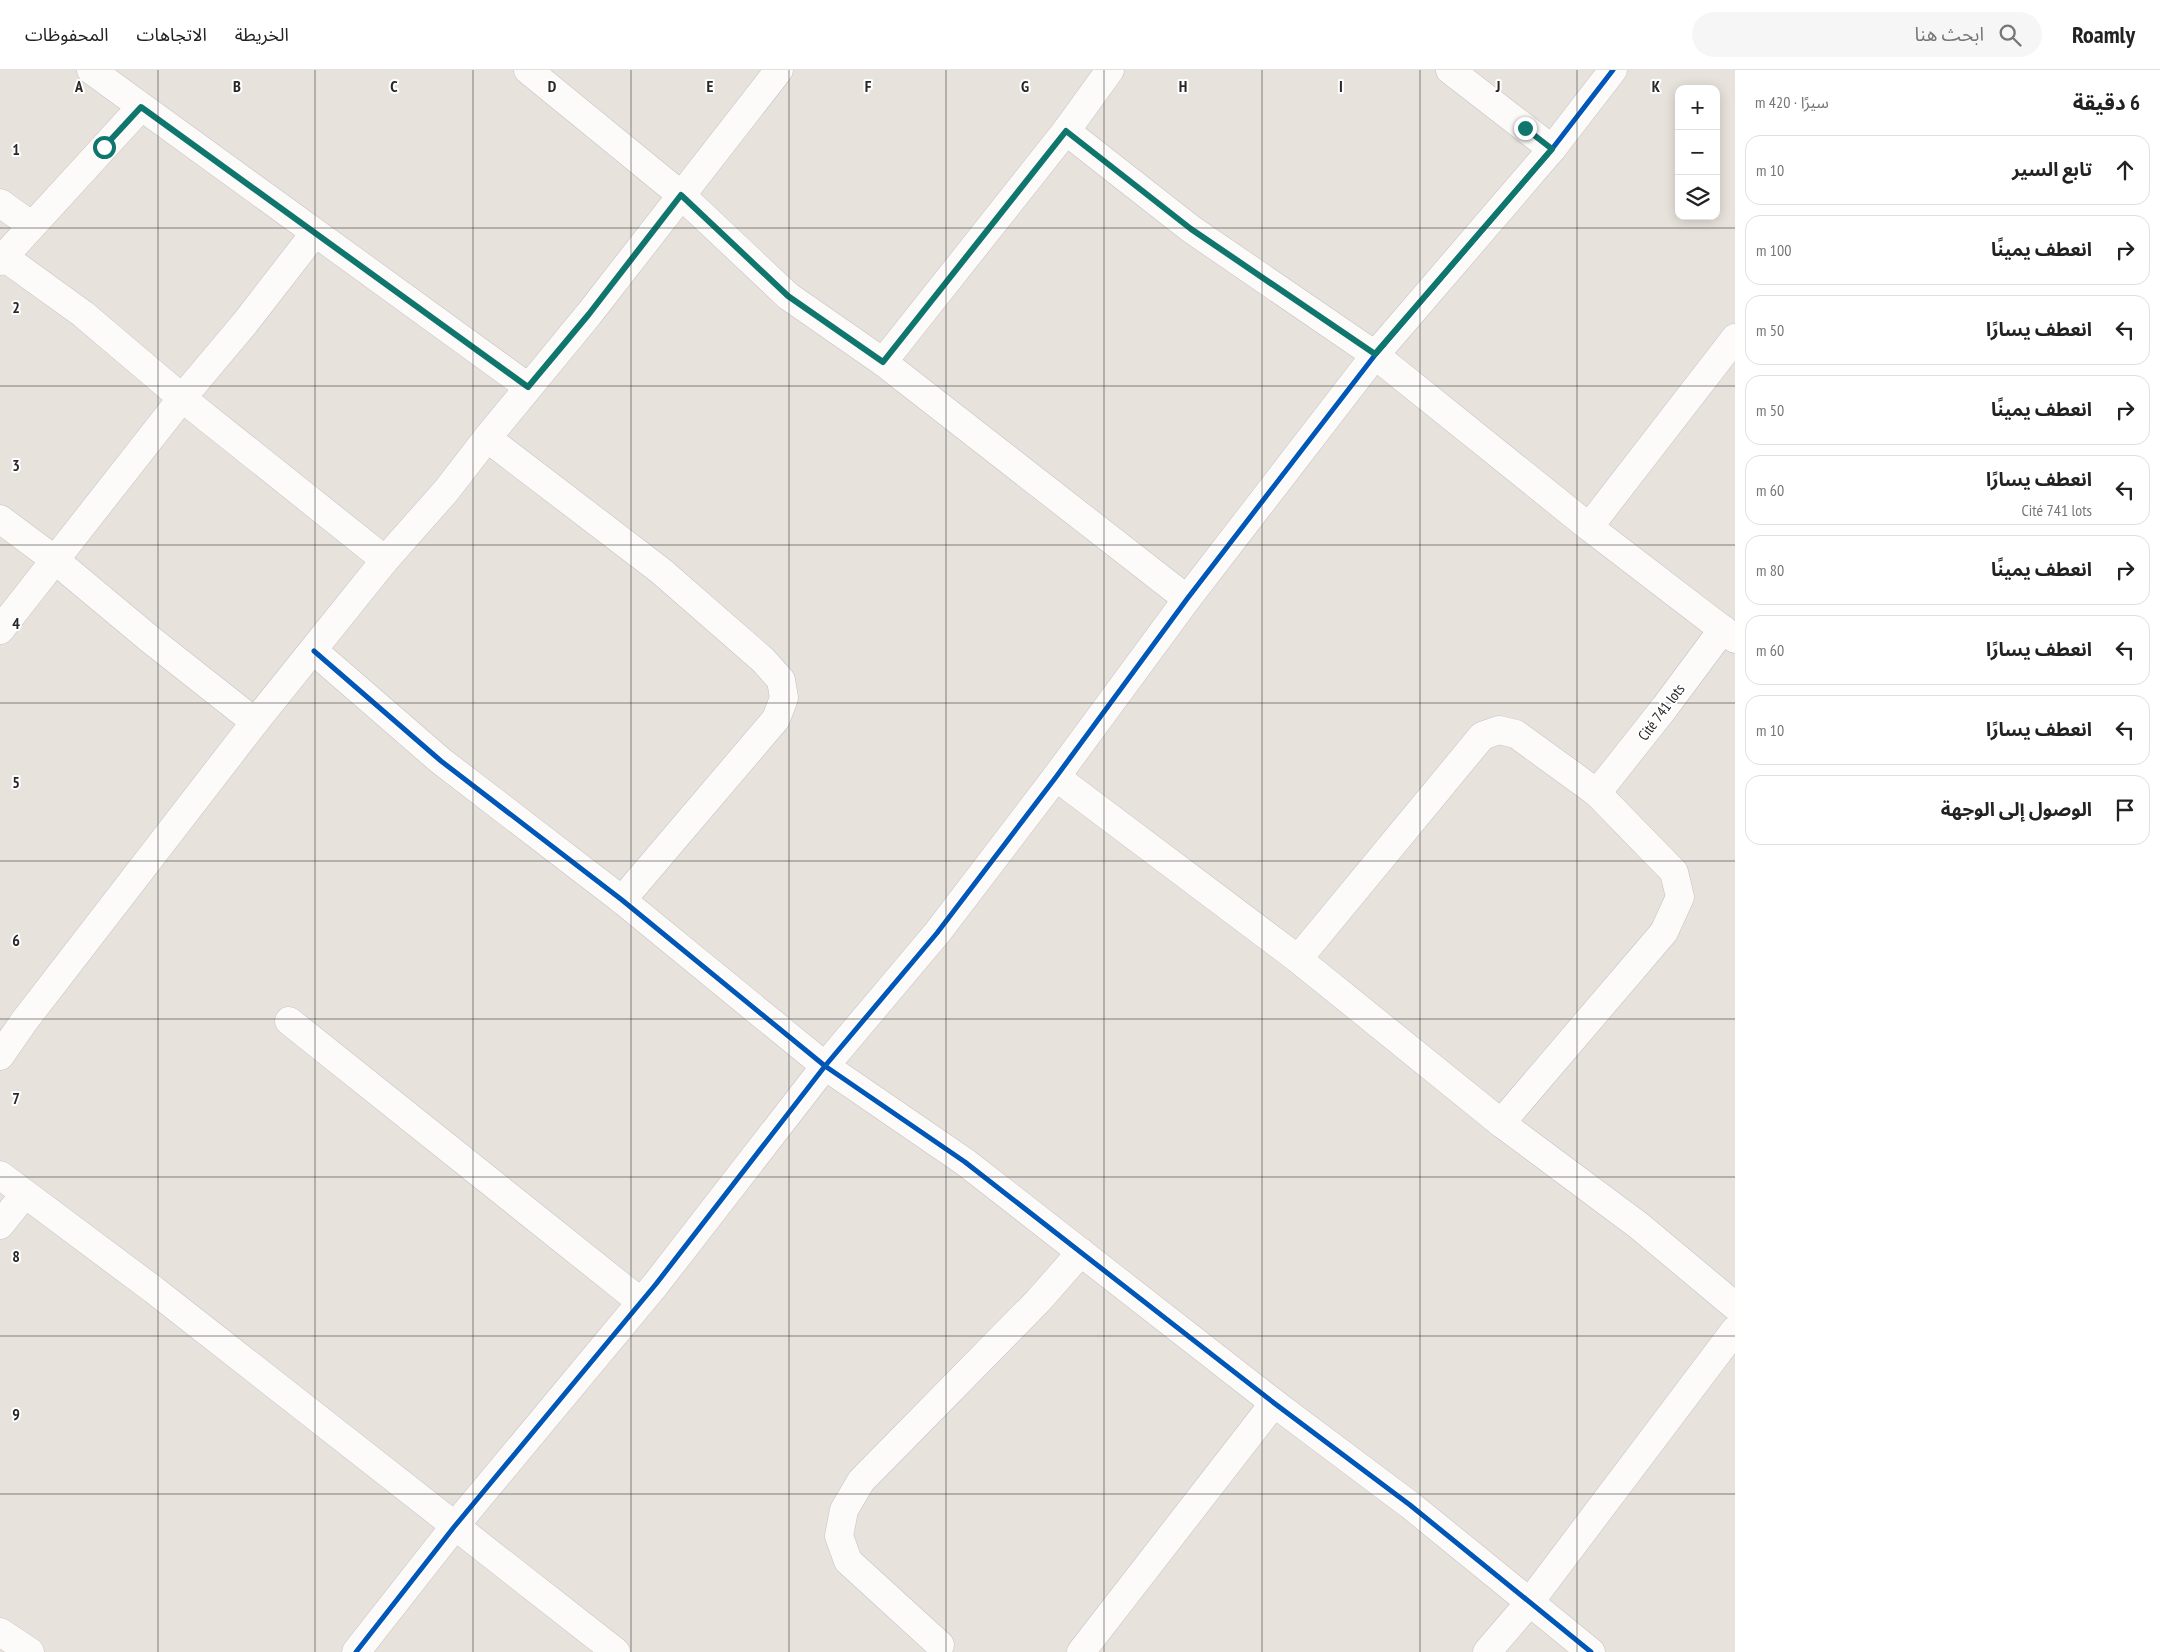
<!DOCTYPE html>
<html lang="ar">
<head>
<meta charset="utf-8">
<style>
  :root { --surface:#fff; --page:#f6f6f6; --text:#222; --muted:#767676; --line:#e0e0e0 }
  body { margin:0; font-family:"PT Sans Narrow","Noto Sans Arabic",sans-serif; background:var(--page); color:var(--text); direction:rtl }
  .controls { position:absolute; right:15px; top:15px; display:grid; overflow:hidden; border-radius:10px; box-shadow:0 2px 12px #0003 }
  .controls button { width:45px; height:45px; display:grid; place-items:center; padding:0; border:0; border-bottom:1px solid var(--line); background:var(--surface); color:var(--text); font:25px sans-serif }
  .stop { position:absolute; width:15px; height:15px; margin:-11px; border:4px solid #0f766e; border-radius:50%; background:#fff }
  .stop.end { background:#0f766e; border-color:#fff; box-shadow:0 1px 5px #0008 }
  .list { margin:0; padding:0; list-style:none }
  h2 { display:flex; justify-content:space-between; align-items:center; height:65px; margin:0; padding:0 20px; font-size:21px }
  h2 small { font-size:16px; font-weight:400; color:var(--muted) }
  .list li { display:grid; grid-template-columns:32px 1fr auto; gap:15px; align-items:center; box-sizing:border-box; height:70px; margin:0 10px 10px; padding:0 10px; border:1px solid var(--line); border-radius:15px }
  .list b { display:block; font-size:19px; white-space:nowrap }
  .list p { margin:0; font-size:16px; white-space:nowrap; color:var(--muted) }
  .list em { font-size:16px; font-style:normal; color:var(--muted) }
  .icon { flex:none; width:28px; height:28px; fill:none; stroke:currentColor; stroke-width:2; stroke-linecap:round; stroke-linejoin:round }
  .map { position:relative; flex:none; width:1735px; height:1582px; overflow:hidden; direction:ltr }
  header { display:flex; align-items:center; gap:30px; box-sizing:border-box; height:70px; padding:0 25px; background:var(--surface); border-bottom:1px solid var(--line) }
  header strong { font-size:24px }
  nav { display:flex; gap:28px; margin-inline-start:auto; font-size:18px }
  .search { width:350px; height:45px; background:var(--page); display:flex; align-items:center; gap:12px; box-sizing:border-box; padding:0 18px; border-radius:28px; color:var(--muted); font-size:19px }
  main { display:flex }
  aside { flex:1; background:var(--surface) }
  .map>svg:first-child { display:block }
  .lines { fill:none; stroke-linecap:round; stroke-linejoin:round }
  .street-casing { stroke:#c4c2c3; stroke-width:29 }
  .street { stroke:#fcfbfa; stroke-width:28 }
  .cycleway-casing { stroke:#fff; stroke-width:8 }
  .cycleway { stroke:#0057b8; stroke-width:5 }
  .route { stroke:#0f766e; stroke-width:6 }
  .grid { fill:none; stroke:#282828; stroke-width:1; stroke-opacity:0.55 }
  .labels { text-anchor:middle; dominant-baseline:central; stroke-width:4; stroke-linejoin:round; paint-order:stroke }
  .street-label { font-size:15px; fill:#282828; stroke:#fff }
  .grid-label { font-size:16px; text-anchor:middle; font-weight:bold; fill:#282828; stroke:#fff; stroke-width:4; stroke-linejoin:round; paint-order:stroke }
</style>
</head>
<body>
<header>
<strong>Roamly</strong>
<div class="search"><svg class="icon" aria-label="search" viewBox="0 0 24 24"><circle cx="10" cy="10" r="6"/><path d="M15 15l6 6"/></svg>ابحث هنا</div>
<nav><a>الخريطة</a><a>الاتجاهات</a><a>المحفوظات</a></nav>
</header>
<main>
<aside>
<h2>6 دقيقة<small>سيرًا · 420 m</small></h2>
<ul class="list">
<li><svg class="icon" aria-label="ahead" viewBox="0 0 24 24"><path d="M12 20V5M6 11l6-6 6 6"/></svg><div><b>تابع السير</b></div><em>10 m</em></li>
<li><svg class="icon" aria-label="right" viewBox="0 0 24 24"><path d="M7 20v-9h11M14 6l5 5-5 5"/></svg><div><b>انعطف يمينًا</b></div><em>100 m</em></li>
<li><svg class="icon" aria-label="left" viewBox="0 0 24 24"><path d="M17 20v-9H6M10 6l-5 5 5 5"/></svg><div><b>انعطف يسارًا</b></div><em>50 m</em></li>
<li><svg class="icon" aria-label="right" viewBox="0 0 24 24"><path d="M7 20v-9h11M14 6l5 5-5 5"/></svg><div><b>انعطف يمينًا</b></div><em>50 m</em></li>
<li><svg class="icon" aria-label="left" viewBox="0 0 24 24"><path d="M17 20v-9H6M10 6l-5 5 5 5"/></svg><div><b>انعطف يسارًا</b><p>Cité 741 lots</p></div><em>60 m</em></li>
<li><svg class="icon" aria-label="right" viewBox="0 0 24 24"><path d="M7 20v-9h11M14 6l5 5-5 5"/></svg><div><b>انعطف يمينًا</b></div><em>80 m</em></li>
<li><svg class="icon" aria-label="left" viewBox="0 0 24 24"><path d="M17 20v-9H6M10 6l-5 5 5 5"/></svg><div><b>انعطف يسارًا</b></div><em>60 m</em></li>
<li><svg class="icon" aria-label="left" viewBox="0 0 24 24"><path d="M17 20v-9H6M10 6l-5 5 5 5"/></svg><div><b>انعطف يسارًا</b></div><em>10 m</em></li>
<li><svg class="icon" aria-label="arrive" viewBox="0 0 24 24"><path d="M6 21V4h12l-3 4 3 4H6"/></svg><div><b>الوصول إلى الوجهة</b></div></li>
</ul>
</aside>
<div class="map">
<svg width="1735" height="1582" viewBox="0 0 1735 1582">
  <rect width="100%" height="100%" fill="#e8e2dc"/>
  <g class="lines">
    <defs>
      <g id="street">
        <polyline points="91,0 528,317"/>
        <polyline points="528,0 681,125 788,226 883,292 1187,529"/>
        <polyline points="1450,0 1552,79"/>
        <polyline points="1066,61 1191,159 1375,285 1589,457 1735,569"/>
        <polyline points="0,133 31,155"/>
        <polyline points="4,187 83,244 182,328 385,490"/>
        <polyline points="0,191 141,37"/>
        <polyline points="883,292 1066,61 1110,0"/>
        <polyline points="487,368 661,501 763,590 781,610 784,628 776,649 622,830"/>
        <polyline points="0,449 55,490 151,570 255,652"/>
        <polyline points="1589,457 1735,268"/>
        <polyline points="0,560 182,328 245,253 314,164"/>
        <polyline points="314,581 441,691 622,830 825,996 965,1092 1274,1333 1410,1435 1591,1582"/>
        <polyline points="1056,707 1298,889 1501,1053 1638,1155 1735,1236"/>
        <polyline points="1597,723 1665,637 1723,559"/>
        <polyline points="1298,889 1482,666 1499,660 1516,664 1597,723 1674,802 1680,827 1664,862 1501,1053"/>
        <polyline points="289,951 641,1232"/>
        <polyline points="0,986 25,950 255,652 385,490 446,421 487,368 589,244 779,0"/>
        <polyline points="0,1105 154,1220 616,1582"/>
        <polyline points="0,1155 24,1125"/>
        <polyline points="0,1562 30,1582"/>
        <polyline points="940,1575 848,1491 839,1466 844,1440 861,1411 1038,1231 1081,1182"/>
        <polyline points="356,1582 454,1457 656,1214 825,996 937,863 1056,707 1187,529 1375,285 1552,79 1613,0"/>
        <polyline points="1081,1582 1274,1333"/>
        <polyline points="1487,1582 1529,1533 1735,1260"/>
      </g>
    </defs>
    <use href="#street" class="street-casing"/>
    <use href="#street" class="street"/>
    <defs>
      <g id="cycleway">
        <polyline points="314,581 441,691 622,830 825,996 965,1092 1274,1333 1410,1435 1591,1582"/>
        <polyline points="356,1582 454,1457 656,1214 825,996 937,863 1056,707 1187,529 1375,285 1552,79 1613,0"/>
      </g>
    </defs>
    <use href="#cycleway" class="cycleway-casing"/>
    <use href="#cycleway" class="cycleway"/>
  </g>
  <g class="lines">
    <polyline class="route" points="104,77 141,37 528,317 589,244 681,125 788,226 883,292 1066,61 1191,159 1375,284 1552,79 1525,58"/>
  </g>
  <path class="grid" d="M158 0V1582M315 0V1582M473 0V1582M631 0V1582M789 0V1582M946 0V1582M1104 0V1582M1262 0V1582M1420 0V1582M1577 0V1582M0 158H1735M0 316H1735M0 475H1735M0 633H1735M0 791H1735M0 949H1735M0 1107H1735M0 1266H1735M0 1424H1735"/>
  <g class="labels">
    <g class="street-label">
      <text transform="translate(1661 642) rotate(-53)">Cité 741 lots</text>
    </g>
  </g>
  <g class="grid-label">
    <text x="79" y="22">A</text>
    <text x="237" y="22">B</text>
    <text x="394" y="22">C</text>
    <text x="552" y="22">D</text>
    <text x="710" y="22">E</text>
    <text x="868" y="22">F</text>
    <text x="1025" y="22">G</text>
    <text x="1183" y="22">H</text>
    <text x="1341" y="22">I</text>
    <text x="1498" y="22">J</text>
    <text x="1656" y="22">K</text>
    <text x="16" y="85">1</text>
    <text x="16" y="243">2</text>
    <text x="16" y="401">3</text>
    <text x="16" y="559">4</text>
    <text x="16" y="718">5</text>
    <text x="16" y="876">6</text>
    <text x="16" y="1034">7</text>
    <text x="16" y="1192">8</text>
    <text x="16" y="1350">9</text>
  </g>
</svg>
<div class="controls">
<button>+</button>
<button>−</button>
<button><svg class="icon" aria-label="layers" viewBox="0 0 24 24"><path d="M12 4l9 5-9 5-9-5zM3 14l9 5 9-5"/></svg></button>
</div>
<div class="stop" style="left:104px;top:77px"></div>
<div class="stop end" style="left:1525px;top:58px"></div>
</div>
</main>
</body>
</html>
